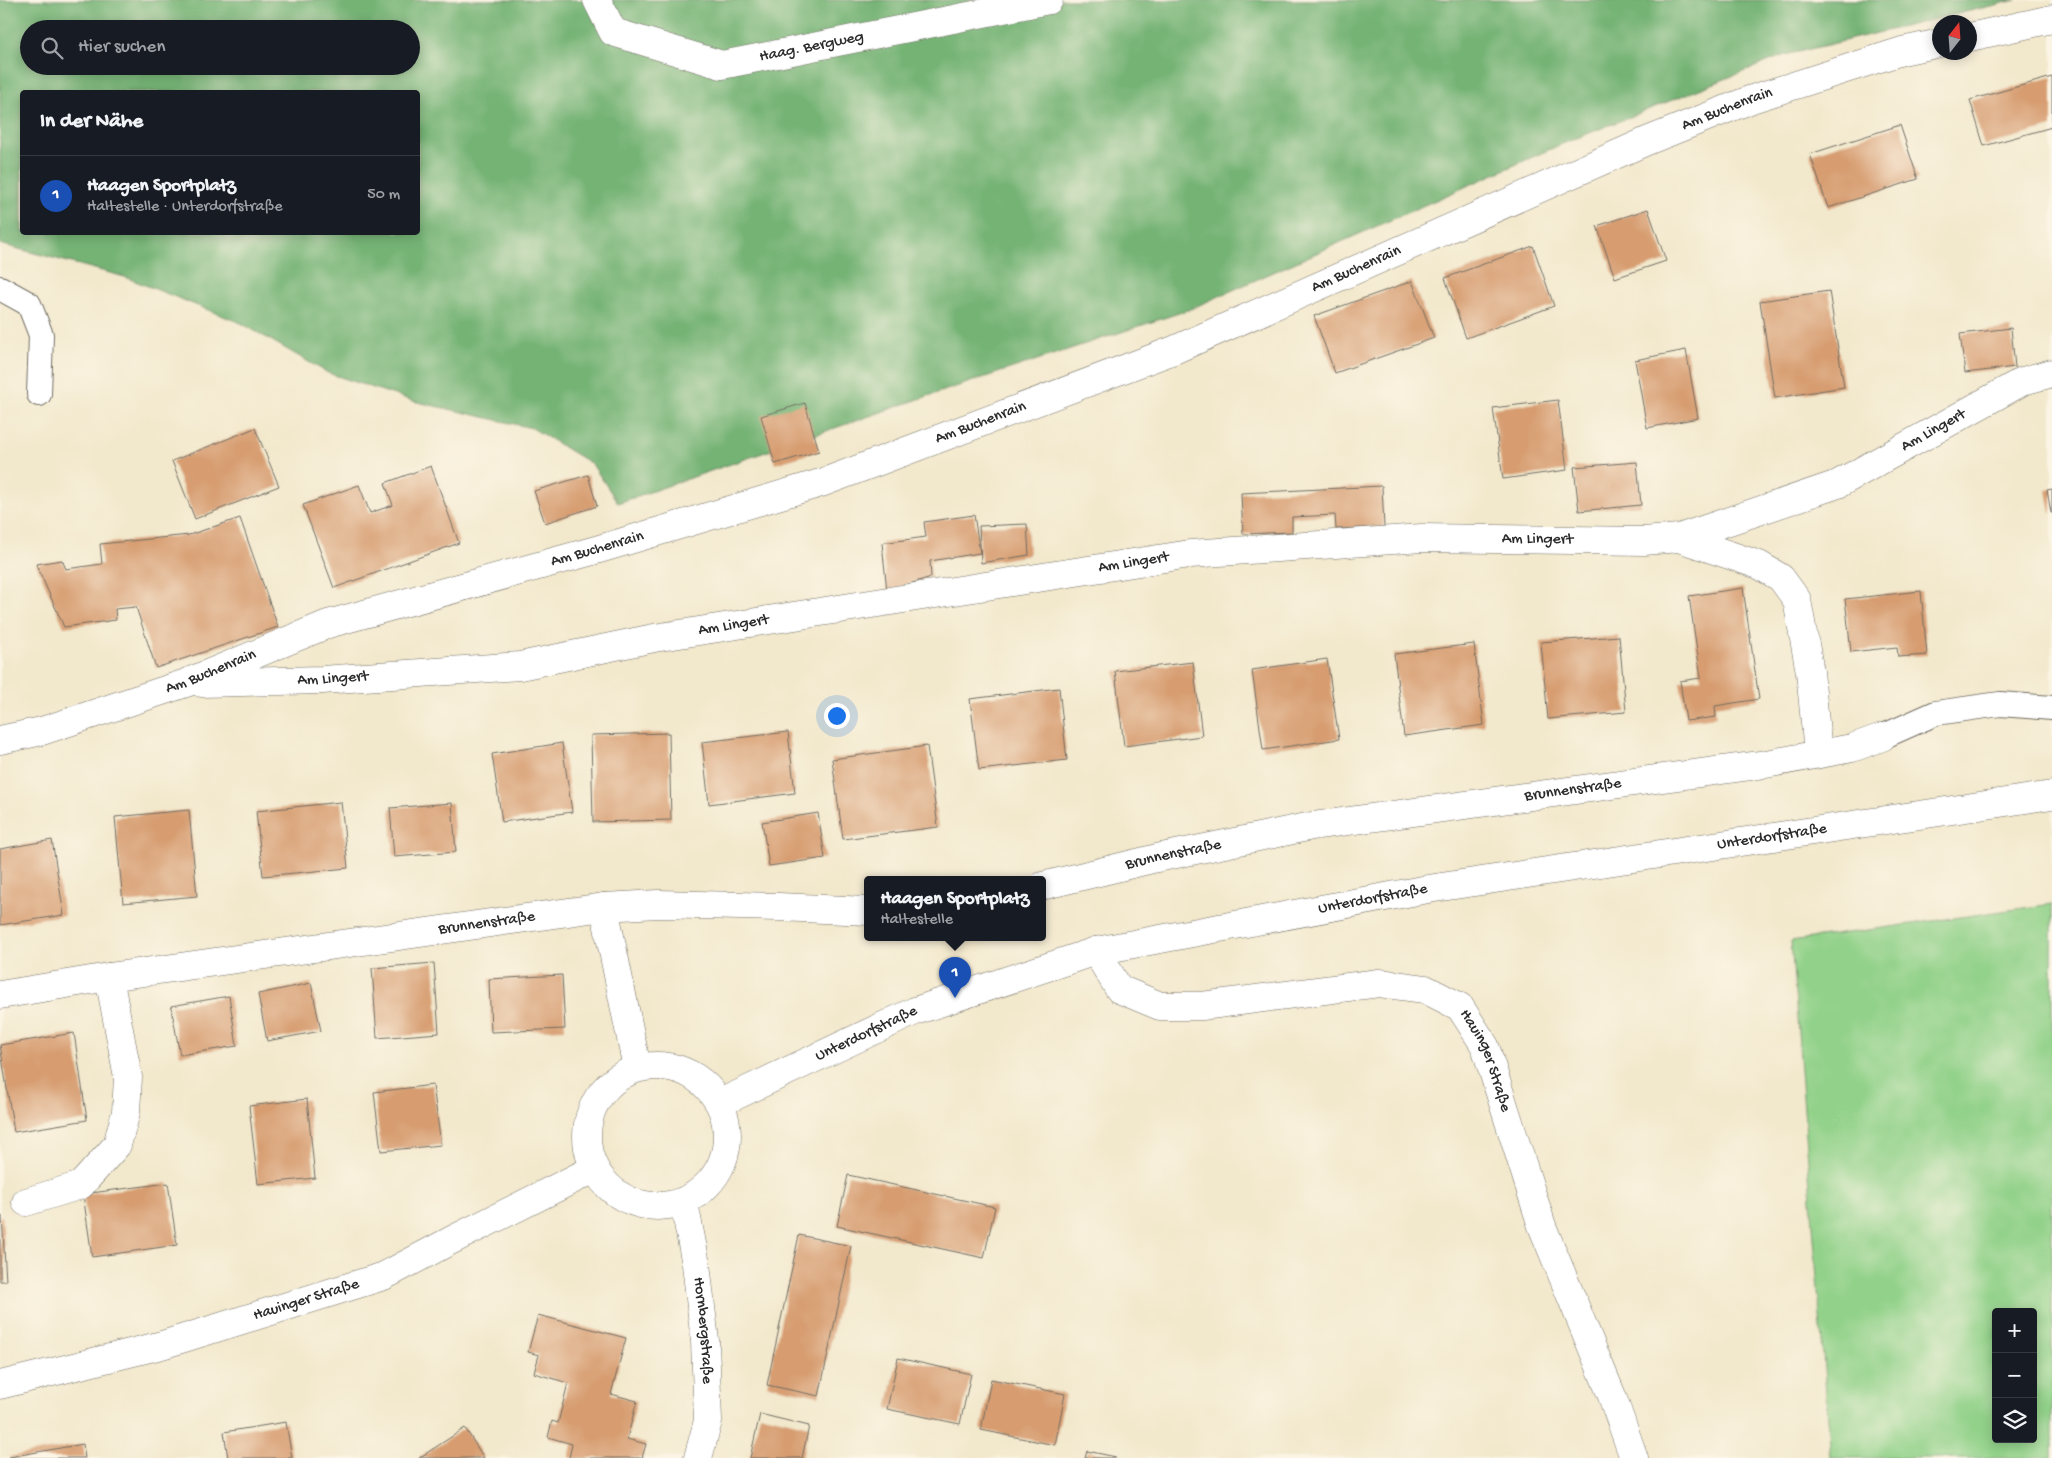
<!DOCTYPE html>
<html lang="de">
<head>
<meta charset="utf-8">
<style>
  :root { --surface:#171b24; --page:#242831; --text:#f1f3f6; --muted:#9ea1a6; --line:#363941; --accent:#0b8043 }
  body { margin:0; font-family:"Gochi Hand",sans-serif; background:var(--page); color:var(--text) }
  .controls { position:absolute; right:15px; bottom:15px; display:grid; overflow:hidden; border-radius:5px; box-shadow:0 2px 12px #0003 }
  .controls button { width:45px; height:45px; display:grid; place-items:center; padding:0; border:0; border-bottom:1px solid var(--line); background:var(--surface); color:var(--text); font:25px sans-serif }
  .compass { position:absolute; left:1932px; top:15px; width:45px; height:45px; border-radius:50%; background:var(--surface); box-shadow:0 2px 12px #0003; rotate:17deg }
  .you { position:absolute; left:836px; top:715px; width:18px; height:18px; margin:-12px; border:4px solid #fff; border-radius:50%; background:#1a73e8; box-shadow:0 0 0 8px #1a73e833 }
  .badge { display:grid; place-items:center; width:32px; height:32px; border-radius:50%; background:var(--accent); color:#fff; font-size:16px; font-weight:700 }
  .pin { position:absolute; translate:-50% -41px; filter:drop-shadow(0 1px 2px #0008) }
  .pin::after { content:''; position:absolute; top:26px; width:18px; height:15px; background:inherit; clip-path:polygon(0 0,100% 0,50% 100%) }
  .popup { position:absolute; left:864px; top:876px; width:182px; height:65px; box-sizing:border-box; display:grid; place-content:center; border-radius:5px; background:var(--surface); filter:drop-shadow(0 1px 4px #0005); font-size:16px; white-space:nowrap; color:var(--muted) }
  .popup b { font-size:19px; color:var(--text) }
  .popup::after { content:''; position:absolute; left:50%; top:100%; margin-left:-10px; border:10px solid transparent; border-top-color:var(--surface) }
  .list { margin:0; padding:0; list-style:none }
  h2 { display:flex; justify-content:space-between; align-items:center; height:65px; margin:0; padding:0 20px; font-size:21px }
  h2 small { font-size:16px; font-weight:400; color:var(--muted) }
  .list li { display:grid; grid-template-columns:32px 1fr auto; gap:15px; align-items:center; box-sizing:border-box; height:80px; padding:0 20px; border-top:1px solid var(--line) }
  .list b { display:block; font-size:19px; white-space:nowrap }
  .list p { margin:0; font-size:16px; white-space:nowrap; color:var(--muted) }
  .list em { font-size:16px; font-style:normal; color:var(--muted) }
  .icon { flex:none; width:28px; height:28px; fill:none; stroke:currentColor; stroke-width:2; stroke-linecap:round; stroke-linejoin:round }
  .map { position:relative; flex:none; width:2052px; height:1458px; overflow:hidden }
  .search { position:absolute; background:var(--surface); box-shadow:0 2px 12px #0003; left:20px; top:20px; width:400px; height:55px; display:flex; align-items:center; gap:12px; box-sizing:border-box; padding:0 18px; border-radius:28px; color:var(--muted); font-size:19px }
  .panel { position:absolute; background:var(--surface); box-shadow:0 2px 12px #0003; left:20px; top:90px; width:400px; height:145px; border-radius:5px }
  .map>svg:first-child { display:block }
  .green { fill:#91d189; stroke:#5e7e5a; fill-rule:evenodd }
  .forest { fill:#74b375; stroke:#506f50; fill-rule:evenodd }
  .building { fill:#d79d71 }
  .lines { fill:none; stroke-linecap:round; stroke-linejoin:round }
  .lane-casing { stroke:#716d63; stroke-width:26 }
  .street-casing { stroke:#716d63; stroke-width:29 }
  .secondary-casing { stroke:#716d63; stroke-width:29 }
  .lane { stroke:#fff; stroke-width:24 }
  .street { stroke:#fff; stroke-width:28 }
  .secondary { stroke:#fff; stroke-width:28 }
  .labels { text-anchor:middle; dominant-baseline:central; stroke-width:4.5; stroke-linejoin:round; paint-order:stroke }
  .street-label { font-size:16px; fill:#2b2b2b; stroke:#fcf5e5 }
</style>
</head>
<body>
<div class="map">
<svg width="2052" height="1458" viewBox="0 0 2052 1458">
  <rect width="100%" height="100%" fill="#fcf5e5"/>
  <filter id="ink" filterUnits="userSpaceOnUse"><feTurbulence type="fractalNoise" baseFrequency=".02" numOctaves="2"/><feDisplacementMap in="SourceGraphic" scale="10" xChannelSelector="R" yChannelSelector="G"/><feConvolveMatrix kernelMatrix="1 2 1 2 8 2 1 2 1" color-interpolation-filters="sRGB"/></filter>
  <filter id="wash" filterUnits="userSpaceOnUse"><feTurbulence type="fractalNoise" baseFrequency=".0096" numOctaves="4" result="noise"/><feDisplacementMap in="SourceGraphic" scale="20" xChannelSelector="R" yChannelSelector="G"/><feGaussianBlur stdDeviation="1.12" result="paint"/><feColorMatrix in="noise" values="0 0 0 0 0 0 0 0 0 0 0 0 0 0 0 0 0 1.4 0 .05"/><feComposite in="paint" operator="in"/></filter>
  <g filter="url(#wash)">
    <rect width="100%" height="100%" fill="#f2e8cc"/>
    <path class="green" d="M2052 904V1458H1831L1791 941ZM1996 1312H2033V1439H1996Z"/>
    <path class="forest" d="M0 0H2016L1785 55 1562 144 1188 310 913 401 618 503 592 464 532 428 413 401 328 373 241 323 125 277 0 244ZM29 29H411V66H29ZM22 92H418V232H22Z"/>
    <g id="blocks">
      <g class="building">
        <polygon points="2052,77 2052,127 1984,146 1970,100"/>
        <polygon points="1900,125 1918,179 1828,208 1810,154"/>
        <polygon points="1648,209 1666,261 1615,278 1597,226"/>
        <polygon points="1533,246 1554,306 1466,338 1445,278"/>
        <polygon points="1412,281 1434,338 1335,373 1314,316"/>
        <polygon points="1829,291 1844,387 1775,398 1760,301"/>
        <polygon points="2011,328 2015,367 1965,373 1960,334"/>
        <polygon points="1686,350 1698,418 1647,428 1635,360"/>
        <polygon points="1558,400 1567,470 1503,479 1493,408"/>
        <polygon points="805,403 819,451 775,464 761,416"/>
        <polygon points="255,428 279,486 195,519 172,461"/>
        <polygon points="1637,462 1641,505 1579,511 1574,467"/>
        <polygon points="431,466 459,543 334,588 303,505 359,485 370,513 393,505 385,483"/>
        <polygon points="588,475 597,506 545,523 534,491"/>
        <polygon points="1382,486 1384,527 1336,529 1335,515 1292,517 1292,532 1243,534 1241,493"/>
        <polygon points="2052,489 2052,513 2051,513 2047,490"/>
        <polygon points="974,515 980,553 930,561 931,577 887,591 882,543 926,537 924,522"/>
        <polygon points="240,518 278,627 156,668 136,607 115,609 116,620 64,627 36,564 62,560 66,569 102,564 100,544 189,535"/>
        <polygon points="1027,524 1029,555 981,563 979,526"/>
        <polygon points="1743,588 1759,699 1715,706 1716,717 1686,721 1680,681 1701,678 1689,596"/>
        <polygon points="1921,591 1927,655 1898,657 1897,647 1851,652 1845,599"/>
        <polygon points="1619,636 1626,712 1548,719 1541,642"/>
        <polygon points="1474,644 1484,725 1404,736 1394,654"/>
        <polygon points="1327,659 1339,739 1263,750 1252,670"/>
        <polygon points="1193,662 1202,736 1124,746 1115,671"/>
        <polygon points="1059,688 1067,760 979,770 970,699"/>
        <polygon points="788,732 795,793 709,804 702,742"/>
        <polygon points="669,733 671,820 593,822 591,735"/>
        <polygon points="562,743 572,812 502,822 492,754"/>
        <polygon points="927,746 938,827 843,839 832,759"/>
        <polygon points="341,802 348,868 263,876 256,811"/>
        <polygon points="452,803 456,852 394,857 390,808"/>
        <polygon points="189,810 197,896 123,903 115,817"/>
        <polygon points="818,813 825,858 769,866 762,822"/>
        <polygon points="52,840 64,915 0,925 0,849"/>
        <polygon points="434,963 439,1033 377,1038 372,968"/>
        <polygon points="562,975 565,1029 491,1032 489,979"/>
        <polygon points="311,983 321,1031 267,1041 258,994"/>
        <polygon points="229,996 237,1046 180,1055 171,1006"/>
        <polygon points="74,1033 87,1120 14,1132 0,1045"/>
        <polygon points="433,1085 441,1145 381,1151 374,1092"/>
        <polygon points="307,1099 315,1178 258,1184 249,1106"/>
        <polygon points="848,1175 995,1207 984,1258 837,1226"/>
        <polygon points="168,1183 177,1245 92,1257 83,1194"/>
        <polygon points="2,1216 6,1281 0,1281 0,1217"/>
        <polygon points="799,1235 851,1246 819,1396 767,1385"/>
        <polygon points="538,1315 626,1338 611,1394 637,1401 627,1439 646,1444 642,1458 569,1458 572,1444 548,1437 552,1421 558,1423 568,1383 534,1373 539,1355 528,1352"/>
        <polygon points="898,1358 971,1374 960,1424 887,1409"/>
        <polygon points="991,1379 1065,1394 1055,1445 981,1430"/>
        <polygon points="760,1414 809,1426 802,1458 750,1458"/>
        <polygon points="286,1422 292,1458 228,1458 224,1432"/>
        <polygon points="465,1428 484,1458 419,1458"/>
        <polygon points="83,1444 85,1458 10,1458 9,1457"/>
        <polygon points="1087,1451 1116,1457 1116,1458 1085,1458"/>
      </g>
    </g>
  </g>
  <g filter="url(#ink)">
    <use href="#blocks" fill-opacity="0" stroke="#716d63" stroke-width="1"/>
    <g class="lines">
      <defs>
        <g id="lane">
          <polyline points="0,288 29,304 41,335 39,394"/>
          <polyline points="1882,737 1936,713 2000,704 2052,708"/>
        </g>
        <g id="street">
          <path id="s1" d="M597 0 613 32 722 65 1049 0"/>
          <polyline points="1970,37 2052,19"/>
          <polyline points="1679,538 1759,565 1781,578 1797,600 1810,672 1818,753"/>
          <path id="s2" d="M202 683 322 680 520 666 654 638 1190 554 1422 538 1644 541 1679 538 1838 484 2023 381 2052 373"/>
          <path id="s3" d="M0 740 42 731 186 683 328 624 596 550 824 482 1174 350 1647 141 1752 99 1902 51 1940 43"/>
          <path id="s4" d="M1042 886 1157 858 1312 826 1766 764 1852 748 1882 737"/>
          <polyline points="604,907 637,1068"/>
          <path id="s5" d="M1096 951 1119 989 1160 1006H1202L1379 983 1425 989 1460 1007 1485 1046 1542 1226 1612 1396 1634 1458"/>
          <path id="s6" d="M0 995 109 977 604 907 658 904 779 907 868 911"/>
          <polyline points="26,1202 81,1185 117,1145 126,1112 128,1077 109,977"/>
          <path id="s7" d="M684 1203 696 1264 705 1341 708 1421 698 1458"/>
        </g>
        <g id="secondary">
          <circle cx="657" cy="1136" r="70"/>
          <path id="s8" d="M720 1103 915 1011 1096 951 1428 889 2052 795"/>
          <path id="s9" d="M0 1385 162 1345 384 1276 450 1241 594 1169"/>
        </g>
      </defs>
      <use href="#lane" class="lane-casing"/>
      <use href="#street" class="street-casing"/>
      <use href="#secondary" class="secondary-casing"/>
      <use href="#lane" class="lane"/>
      <use href="#street" class="street"/>
      <use href="#secondary" class="secondary"/>
    </g>
  </g>
  <g class="labels">
    <g class="street-label">
      <text stroke="none"><textPath href="#s1" startOffset="241">Haag. Bergweg</textPath></text>
      <text stroke="none"><textPath href="#s3" startOffset="1842">Am Buchenrain</textPath></text>
      <text stroke="none"><textPath href="#s3" startOffset="1438">Am Buchenrain</textPath></text>
      <text stroke="none"><textPath href="#s3" startOffset="1032">Am Buchenrain</textPath></text>
      <text stroke="none"><textPath href="#s2" startOffset="1765">Am Lingert</textPath></text>
      <text stroke="none"><textPath href="#s2" startOffset="1346">Am Lingert</textPath></text>
      <text stroke="none"><textPath href="#s3" startOffset="628">Am Buchenrain</textPath></text>
      <text stroke="none"><textPath href="#s2" startOffset="941">Am Lingert</textPath></text>
      <text stroke="none"><textPath href="#s2" startOffset="536">Am Lingert</textPath></text>
      <text stroke="none"><textPath href="#s3" startOffset="222">Am Buchenrain</textPath></text>
      <text stroke="none"><textPath href="#s2" startOffset="131">Am Lingert</textPath></text>
      <text stroke="none"><textPath href="#s4" startOffset="540">Brunnenstraße</textPath></text>
      <text stroke="none"><textPath href="#s8" startOffset="1092">Unterdorfstraße</textPath></text>
      <text stroke="none"><textPath href="#s4" startOffset="135">Brunnenstraße</textPath></text>
      <text stroke="none"><textPath href="#s8" startOffset="688">Unterdorfstraße</textPath></text>
      <text stroke="none"><textPath href="#s6" startOffset="492">Brunnenstraße</textPath></text>
      <text stroke="none"><textPath href="#s8" startOffset="162">Unterdorfstraße</textPath></text>
      <text stroke="none"><textPath href="#s5" startOffset="455">Hauinger Straße</textPath></text>
      <text stroke="none"><textPath href="#s9" startOffset="318">Hauinger Straße</textPath></text>
      <text stroke="none"><textPath href="#s7" startOffset="129">Hornbergstraße</textPath></text>
    </g>
  </g>
</svg>
<div class="controls">
<button>+</button>
<button>−</button>
<button><svg class="icon" aria-label="layers" viewBox="0 0 24 24"><path d="M12 4l9 5-9 5-9-5zM3 14l9 5 9-5"/></svg></button>
</div>
<svg class="compass" viewBox="-18 -18 36 36"><path d="M0-13l5 13h-10z" fill="#e53935"/><path d="M0 13l5-13h-10z" fill="#9ea1a6"/></svg>
<div class="you"></div>
<div class="pin badge" style="left:955px;top:998px;background:#1a4fb4">1</div>
<div class="popup"><b>Haagen Sportplatz</b>Haltestelle</div>
<div class="search"><svg class="icon" aria-label="search" viewBox="0 0 24 24"><circle cx="10" cy="10" r="6"/><path d="M15 15l6 6"/></svg>Hier suchen</div>
<section class="panel">
<h2>In der Nähe<small></small></h2>
<ul class="list">
<li><span class="badge" style="background:#1a4fb4">1</span><div><b>Haagen Sportplatz</b><p>Haltestelle · Unterdorfstraße</p></div><em>50 m</em></li>
</ul>
</section>
</div>
</body>
</html>
